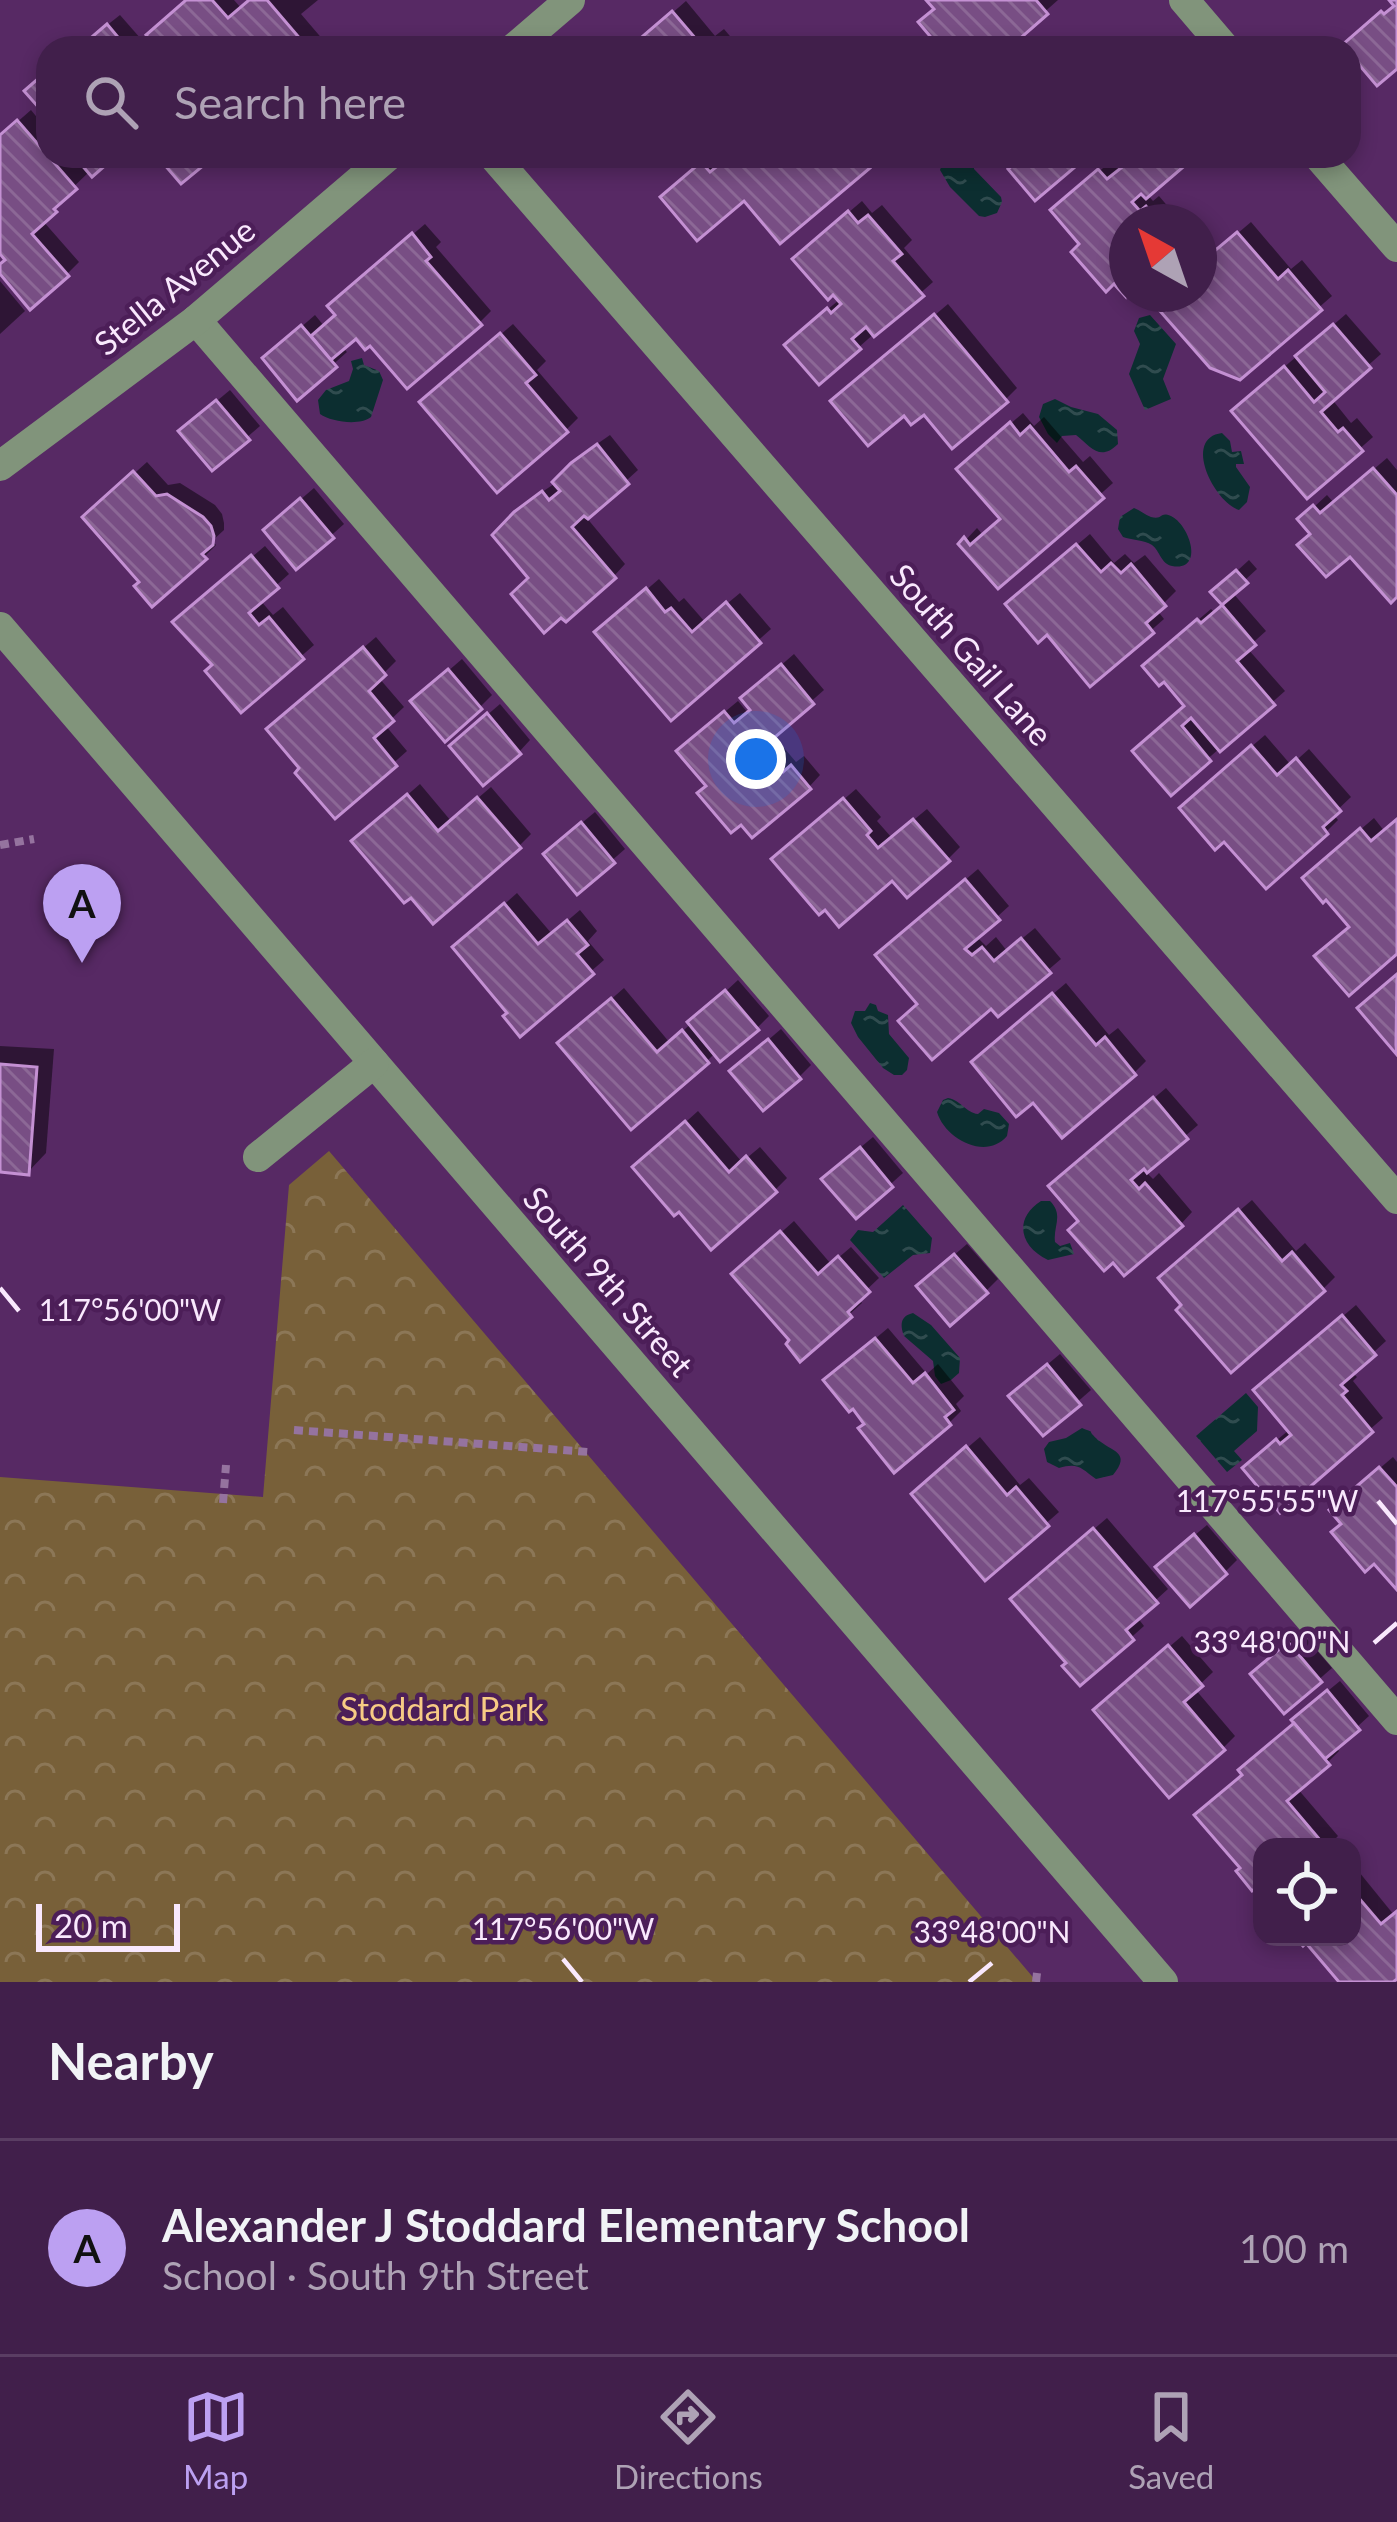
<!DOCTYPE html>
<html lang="en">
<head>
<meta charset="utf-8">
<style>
  :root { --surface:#411f4b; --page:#482752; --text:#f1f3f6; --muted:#aea2b5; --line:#5a3d63; --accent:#bca0f2 }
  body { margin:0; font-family:Lato,sans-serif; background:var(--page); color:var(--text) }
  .controls { position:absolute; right:36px; bottom:36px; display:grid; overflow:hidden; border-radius:24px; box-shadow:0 6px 18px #0003 }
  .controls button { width:108px; height:108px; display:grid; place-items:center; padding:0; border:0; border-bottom:3px solid var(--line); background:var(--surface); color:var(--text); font:60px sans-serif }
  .compass { position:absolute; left:1109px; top:204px; width:108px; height:108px; border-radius:50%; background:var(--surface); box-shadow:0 6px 18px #0003; rotate:320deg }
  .scale { position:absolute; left:36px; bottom:30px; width:144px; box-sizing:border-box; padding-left:12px; border:6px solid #f9e8fd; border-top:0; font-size:33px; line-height:42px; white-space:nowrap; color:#f9e8fd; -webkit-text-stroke:9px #4c1e58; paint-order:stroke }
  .you { position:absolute; left:756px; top:759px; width:42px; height:42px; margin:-30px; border:9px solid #fff; border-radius:50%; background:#1a73e8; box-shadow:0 0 0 18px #1a73e833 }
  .badge { display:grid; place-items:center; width:78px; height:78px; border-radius:50%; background:var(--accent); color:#111; font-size:39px; font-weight:700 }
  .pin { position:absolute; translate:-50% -99px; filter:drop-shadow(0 3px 6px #0008) }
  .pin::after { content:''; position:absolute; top:63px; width:42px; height:36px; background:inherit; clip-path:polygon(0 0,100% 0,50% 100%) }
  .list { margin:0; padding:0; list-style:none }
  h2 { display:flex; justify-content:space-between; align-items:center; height:156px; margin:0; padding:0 48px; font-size:51px }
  h2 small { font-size:39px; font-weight:400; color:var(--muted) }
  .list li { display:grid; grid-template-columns:78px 1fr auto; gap:36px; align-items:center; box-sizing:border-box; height:216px; padding:0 48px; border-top:3px solid var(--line) }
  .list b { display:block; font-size:45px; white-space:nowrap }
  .list p { margin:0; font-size:39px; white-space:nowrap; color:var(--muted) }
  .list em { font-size:39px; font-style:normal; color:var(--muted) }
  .icon { flex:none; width:66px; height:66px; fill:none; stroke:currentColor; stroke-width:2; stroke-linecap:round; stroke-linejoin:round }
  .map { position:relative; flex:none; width:1397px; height:1982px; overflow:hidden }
  .search { position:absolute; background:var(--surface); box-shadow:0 6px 18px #0003; left:36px; right:36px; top:36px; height:132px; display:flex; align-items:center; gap:30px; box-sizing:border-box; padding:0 42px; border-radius:36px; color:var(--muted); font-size:45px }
  .sheet { height:372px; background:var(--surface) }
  nav { display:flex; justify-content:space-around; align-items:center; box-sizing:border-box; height:168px; border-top:3px solid var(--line); background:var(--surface); font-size:33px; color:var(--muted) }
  nav a { display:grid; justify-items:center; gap:6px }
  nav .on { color:var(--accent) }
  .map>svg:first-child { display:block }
  .park { fill:url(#park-crowns) }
  .water { fill:url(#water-ripples) }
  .shadow { fill:#0007 }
  .building { fill:url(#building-back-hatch); stroke:#c490d3; stroke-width:3 }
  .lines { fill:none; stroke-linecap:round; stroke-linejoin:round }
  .path { stroke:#95739f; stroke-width:8; stroke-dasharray:9 6; stroke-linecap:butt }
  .minor { stroke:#81947b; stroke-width:30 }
  .ticks { fill:none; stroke:#f9e8fd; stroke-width:4.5 }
  .labels { text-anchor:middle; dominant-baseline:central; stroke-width:9; stroke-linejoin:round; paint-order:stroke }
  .street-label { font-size:33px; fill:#f9e8fd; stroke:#4c1e58 }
  .park-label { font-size:33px; fill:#f7cb84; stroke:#4c1e58 }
  .ticks-label { font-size:30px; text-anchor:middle; fill:#f9e8fd; stroke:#4c1e58; stroke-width:9; stroke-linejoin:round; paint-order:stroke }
</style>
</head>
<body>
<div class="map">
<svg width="1397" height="1982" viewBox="0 0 1397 1982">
  <defs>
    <pattern id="park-crowns" width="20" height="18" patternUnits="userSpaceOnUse" patternTransform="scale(3)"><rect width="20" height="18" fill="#786039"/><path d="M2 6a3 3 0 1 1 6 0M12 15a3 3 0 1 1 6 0" fill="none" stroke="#8c7757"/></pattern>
    <pattern id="water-ripples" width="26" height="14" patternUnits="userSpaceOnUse" patternTransform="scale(3)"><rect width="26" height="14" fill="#0c2e30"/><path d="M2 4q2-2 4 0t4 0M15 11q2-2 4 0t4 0" fill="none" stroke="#304c4f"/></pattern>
    <pattern id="building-back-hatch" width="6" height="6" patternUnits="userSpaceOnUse" patternTransform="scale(3)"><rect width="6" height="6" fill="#784e84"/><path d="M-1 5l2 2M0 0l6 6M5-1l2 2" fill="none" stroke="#8c6896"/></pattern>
  </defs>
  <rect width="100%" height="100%" fill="#572964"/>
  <polygon class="park" points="329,1151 1037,1982 0,1982 0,1477 263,1497 289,1185"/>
  <g class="water">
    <polygon points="945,156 976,156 980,160 974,165 974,169 1001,197 1002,202 997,213 985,217 979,216 950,187 940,170"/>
    <polygon points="1150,315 1176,344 1163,379 1171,399 1145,410 1129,374 1140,344 1134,331 1139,318"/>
    <path d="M362 358 364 365 379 371 383 380 371 417C360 426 331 422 320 414L318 400 326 390 349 381 353 369 351 361Z"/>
    <path d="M1055 399 1071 407 1098 414 1117 430 1118 444C1100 462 1091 447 1076 435L1062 436 1057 443 1048 434 1039 417 1043 404Z"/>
    <path d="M1222 433 1230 441 1232 452 1241 451 1244 464H1236V467L1250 487 1247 502 1239 510C1214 502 1182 438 1222 433Z"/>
    <path d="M1134 508C1140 510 1145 515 1151 517 1164 520 1159 511 1171 516 1190 525 1205 572 1172 566 1161 564 1160 551 1152 545 1144 540 1131 540 1123 537L1118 529 1120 517Z"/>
    <polygon points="870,1003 876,1005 878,1011 888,1015 889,1034 909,1058 907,1070 902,1075 894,1075 883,1068 858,1037 851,1023 855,1011 865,1011"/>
    <path d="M948 1098C961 1100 966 1113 978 1114L984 1109 999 1113 1009 1124 1007 1136C986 1161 945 1139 937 1112L943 1100Z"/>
    <path d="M1041 1201H1050C1064 1215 1053 1226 1055 1242L1060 1246 1070 1243 1074 1254 1048 1260C1020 1247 1013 1219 1041 1201Z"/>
    <polygon points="903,1205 932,1238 930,1253 913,1255 884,1278 850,1240 858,1230 873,1232"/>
    <path d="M913 1313 931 1325 960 1358 959 1373 951 1380 941 1384 935 1376 933 1361 904 1336C900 1325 900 1316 913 1313Z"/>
    <polygon points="1246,1393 1258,1407 1257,1431 1234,1451 1242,1460 1227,1472 1196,1436"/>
    <path d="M1082 1428C1099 1435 1084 1427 1097 1439 1112 1452 1132 1452 1113 1475L1096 1479C1081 1468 1078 1462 1059 1468L1047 1462 1044 1449 1049 1442 1066 1438Z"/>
  </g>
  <g class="shadow">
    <polygon points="189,0 234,0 241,8 251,0 318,0 301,14 330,48 78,48 120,15 141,39 144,36 146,39"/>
    <polygon points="930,0 1058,0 1004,48 944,48 937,8"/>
    <polygon points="686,1 715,36 724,29 740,48 632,48"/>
    <polygon points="31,110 44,126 48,122 48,156 112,156 90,171 65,195 67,198 43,221 79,262 67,274 0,270 9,259 0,250 0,137"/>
    <polygon points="711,156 718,156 724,163 728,159 726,156 878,156 780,240 744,197 676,185"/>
    <polygon points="1118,156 1190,156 1147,194 1153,201 1159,196 1181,222 1127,222 1125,291 1083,244 1066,198"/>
    <polygon points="862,201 872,213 882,205 912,240 904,248 933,282 859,347 800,333 840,299 808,247"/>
    <polygon points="1251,222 1291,269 1302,260 1332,296 1240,376 1182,294 1199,294 1199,266"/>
    <polygon points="425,224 441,242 436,247 491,311 479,323 370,342 356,335 342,347 347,352 298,396 278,347 315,315 324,326 338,314 343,294"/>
    <polygon points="0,281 25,311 0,334"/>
    <polygon points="948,304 1017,388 1005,400 904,412 846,390"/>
    <polygon points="1346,314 1381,354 1331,398 1351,423 1357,418 1373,437 1307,495 1247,399"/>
    <polygon points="513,324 546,361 537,370 578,418 566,430 435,391"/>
    <polygon points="230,390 260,426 212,467 194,420"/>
    <polygon points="1023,413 1034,426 1044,417 1083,462 1090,456 1113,483 998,585 962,544 977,528 983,535 1003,518 972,457"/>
    <polygon points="610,435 638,470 586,517 625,564 614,576 532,578 496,536 530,500 557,482 587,451"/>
    <polygon points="1387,458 1397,470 1397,593 1350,552 1313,533 1301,519 1327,495 1334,503"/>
    <polygon points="147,462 168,485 180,483 215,505 222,514 224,523 224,530 212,541 216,545 204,557 142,581 98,506"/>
    <polygon points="314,488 344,524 297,566 279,518"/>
    <polygon points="1090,534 1114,563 1125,554 1134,563 1145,555 1176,591 1157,610 1164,619 1091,683 1021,592"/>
    <polygon points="265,546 289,574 260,600 273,615 283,607 314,645 241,709 188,610"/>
    <polygon points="1249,560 1257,569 1232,592 1266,631 1247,648 1285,691 1171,791 1136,751 1187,705 1158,654 1211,609 1215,613 1225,605 1214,592"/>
    <polygon points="659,579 679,602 684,598 705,622 740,593 771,629 671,717 610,621"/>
    <polygon points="376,637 396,661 379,678 404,707 385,725 407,751 335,815 303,767 282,717"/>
    <polygon points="794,654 824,690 773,735 796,762 804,756 820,775 809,787 709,785 692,739 738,701 748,713 753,709 756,687"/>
    <polygon points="462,659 492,695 480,707 426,690"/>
    <polygon points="500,704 530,740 519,752 465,734"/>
    <polygon points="1265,735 1291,765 1309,749 1351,797 1333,814 1338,820 1326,832 1194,796"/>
    <polygon points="420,784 451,821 491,787 531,834 519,846 367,830"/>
    <polygon points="856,789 881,817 877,821 892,838 927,809 960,847 948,859 893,877 825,906 787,848"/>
    <polygon points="595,812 625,849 578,890 559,842"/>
    <polygon points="1374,818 1385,832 1397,821 1397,950 1353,926 1318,866"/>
    <polygon points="978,869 1009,906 976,936 986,946 996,937 1007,951 1035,928 1061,959 998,1013 991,1005 920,1004 891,943"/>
    <polygon points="517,893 552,934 580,910 597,931 588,941 604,960 521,1032 468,936"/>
    <polygon points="738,980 769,1016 757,1028 716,1052 707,1061 561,1043 624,988 670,1043"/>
    <polygon points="1066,983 1109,1035 1118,1028 1146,1061 1134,1073 987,1050"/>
    <polygon points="781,1029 811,1065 799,1077 745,1060"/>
    <polygon points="0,1046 54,1049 46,1153 28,1172 0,1169"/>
    <polygon points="1166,1088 1198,1125 1145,1171 1153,1179 1159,1173 1192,1212 1181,1224 1081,1221 1064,1174"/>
    <polygon points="698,1111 742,1162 760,1147 787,1178 775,1190 648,1156"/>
    <polygon points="873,1137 903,1173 856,1215 837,1167"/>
    <polygon points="1252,1200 1296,1251 1305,1243 1335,1277 1323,1289 1185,1305 1174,1266"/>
    <polygon points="794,1221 831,1264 851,1247 879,1278 858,1298 862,1303 801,1358 747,1263"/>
    <polygon points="967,1244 998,1279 986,1291 932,1274"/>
    <polygon points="1356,1305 1386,1341 1352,1372 1357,1377 1353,1381 1383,1418 1280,1508 1258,1456 1290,1429 1269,1379"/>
    <polygon points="888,1328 927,1374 938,1364 964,1396 956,1404 961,1411 949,1423 867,1423 853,1405 839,1369"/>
    <polygon points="1060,1354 1091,1390 1043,1432 1024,1384"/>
    <polygon points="980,1437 1020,1485 1029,1478 1059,1512 985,1577 927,1482"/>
    <polygon points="1393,1457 1397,1462 1397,1585 1344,1523 1345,1498"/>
    <polygon points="1107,1518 1168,1589 1137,1617 1144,1626 1081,1682 1026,1587"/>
    <polygon points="1207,1525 1237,1560 1225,1572 1171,1555"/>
    <polygon points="1301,1632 1332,1668 1284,1710 1266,1662"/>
    <polygon points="1182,1636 1213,1672 1195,1689 1235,1736 1223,1748 1109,1698"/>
    <polygon points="1340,1681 1369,1716 1335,1747 1339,1751 1328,1762 1297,1788 1338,1836 1327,1847 1262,1847 1262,1883 1243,1868 1246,1774 1307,1708"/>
    <polygon points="1355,1867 1394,1915 1397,1912 1397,1975 1389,1982 1343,1982 1307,1939 1299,1937 1352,1937 1352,1870"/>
  </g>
  <g class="building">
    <polygon points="186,0 212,0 228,18 249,0 267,0 308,48 157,48 146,35"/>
    <polygon points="926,0 1036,0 1048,14 1009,48 940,48 918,22 934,9"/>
    <polygon points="1389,0 1397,0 1397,69 1377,86 1349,53 1349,48 1342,45 1381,11 1384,14 1394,6"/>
    <polygon points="672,11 702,46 710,39 718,48 629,48"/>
    <polygon points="107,24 127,48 79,48"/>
    <polygon points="48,70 48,126 44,121 48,118 24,91"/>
    <polygon points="17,120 77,189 54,209 57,212 32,234 69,276 30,310 0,274 0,264 5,260 0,254 0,135"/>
    <polygon points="74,156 116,156 92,177"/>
    <polygon points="157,156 215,156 181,184"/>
    <polygon points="722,156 860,156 870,168 780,244 744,201 697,241 660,197 701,162 710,172 725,160"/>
    <polygon points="1010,156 1088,156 1035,201 1008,169 1016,163"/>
    <polygon points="1114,156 1184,156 1189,162 1146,199 1141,194 1132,202 1140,211 1146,206 1159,222 1127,222 1125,296 1114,284 1106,292 1071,252 1079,244 1050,210 1098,169 1107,179 1121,168 1112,158"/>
    <polygon points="848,211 858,223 868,215 902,254 893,261 924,296 874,337 866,327 852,339 861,349 819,385 784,345 827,308 831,313 841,304 833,295 828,300 792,259"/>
    <polygon points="1237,232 1278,279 1288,270 1322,310 1240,380 1210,368 1153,303 1157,299 1166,310 1181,297 1178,294 1199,294 1199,264"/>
    <polygon points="412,233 431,257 426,261 482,325 407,389 370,346 365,350 356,339 331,360 311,336 335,315 327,306"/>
    <polygon points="934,314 1008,402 952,449 924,415 911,425 904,416 868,446 830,401"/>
    <polygon points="1333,324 1371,368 1321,412 1338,432 1343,428 1363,451 1307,499 1231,411 1284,366 1314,402 1325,392 1295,356"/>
    <polygon points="301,325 337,367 297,401 262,358"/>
    <polygon points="500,333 536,375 526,383 568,432 497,493 419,402"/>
    <polygon points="216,400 250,440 212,471 178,431"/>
    <polygon points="1010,422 1020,435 1030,426 1069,472 1076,466 1104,498 998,589 958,544 964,537 970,545 1000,519 956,469"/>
    <polygon points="597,444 629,484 588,519 584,516 572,527 616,578 566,622 561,618 544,633 511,594 528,578 492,535 514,512 542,491 549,500 560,491 552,482 571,463"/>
    <polygon points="1373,468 1397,495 1397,597 1391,603 1350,557 1326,577 1297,545 1310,534 1297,519 1313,505 1320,513"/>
    <polygon points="133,471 156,496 167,494 203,517 211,526 214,536 213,545 202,554 207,559 152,607 134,586 139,582 82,517"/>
    <polygon points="300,498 334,538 296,570 263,530"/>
    <polygon points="1076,544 1101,572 1111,563 1121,573 1131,564 1166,606 1146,623 1154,633 1090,687 1047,635 1038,643 1005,604"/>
    <polygon points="251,555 279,588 249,613 259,625 269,617 304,659 241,713 205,671 212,665 172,622"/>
    <polygon points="1236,570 1248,583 1222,605 1210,592"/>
    <polygon points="646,588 665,612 671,608 692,632 726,602 761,643 671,721 594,632"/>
    <polygon points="1222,605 1256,645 1237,661 1275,705 1220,752 1191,718 1182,726 1211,761 1171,796 1132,751 1184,706 1164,682 1159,686 1142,666 1197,619 1201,623"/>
    <polygon points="363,647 386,675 369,691 394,721 374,738 397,766 335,819 295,773 299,768 266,729"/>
    <polygon points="781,664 814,704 774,738 770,734 758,744 783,772 791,765 811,789 752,838 741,825 731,833 697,793 706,786 676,751 724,711 734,723 750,710 740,698"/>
    <polygon points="448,669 482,709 445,742 410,701"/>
    <polygon points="487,713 521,754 483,786 449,746"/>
    <polygon points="1251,745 1277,775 1296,758 1341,811 1323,827 1328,834 1266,889 1224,842 1215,850 1179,808"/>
    <polygon points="407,794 438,831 477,797 521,848 433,924 411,898 404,903 351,841"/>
    <polygon points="843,798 871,831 867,835 878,848 913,819 950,861 907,898 892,881 839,927 825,910 819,915 771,859"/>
    <polygon points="1397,819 1397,954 1349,996 1314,956 1349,927 1326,900 1323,903 1302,878 1360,828 1371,841"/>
    <polygon points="581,822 615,863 577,895 543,854"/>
    <polygon points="965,879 1000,920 965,949 972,955 982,947 994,961 1021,938 1051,973 998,1017 991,1009 932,1060 898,1021 917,1004 875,955"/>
    <polygon points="504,903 538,944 567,920 588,945 577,954 594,974 520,1037 503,1016 507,1013 452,947"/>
    <polygon points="1397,974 1396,1045 1397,1055 1357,1008"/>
    <polygon points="725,990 759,1030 720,1062 687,1022"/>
    <polygon points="1052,993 1096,1045 1105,1037 1136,1075 1062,1138 1033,1103 1016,1117 971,1062"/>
    <polygon points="611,998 657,1052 682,1030 709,1063 631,1130 557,1043"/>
    <polygon points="768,1039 801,1079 763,1111 729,1071"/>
    <polygon points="0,1064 37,1067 29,1175 0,1172"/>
    <polygon points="1153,1097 1188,1139 1147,1173 1144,1169 1131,1180 1139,1189 1145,1183 1183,1226 1124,1276 1113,1263 1104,1271 1068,1230 1078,1221 1048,1186"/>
    <polygon points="685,1121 729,1172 746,1156 777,1192 711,1250 679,1212 674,1216 632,1167"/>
    <polygon points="860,1147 893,1187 856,1219 821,1179"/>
    <polygon points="1238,1209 1282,1261 1292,1252 1325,1291 1231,1373 1176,1310 1181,1305 1158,1278"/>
    <polygon points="780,1231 818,1274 838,1256 870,1292 848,1312 852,1317 800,1362 786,1344 789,1340 731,1274"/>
    <polygon points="954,1254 988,1293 950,1326 916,1286"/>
    <polygon points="1342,1315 1376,1355 1341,1385 1347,1391 1342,1395 1373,1432 1280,1513 1242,1468 1276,1439 1280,1444 1291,1435 1253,1390"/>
    <polygon points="875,1338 913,1383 925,1373 954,1410 945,1417 951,1425 894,1473 858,1428 864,1424 853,1409 849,1412 823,1380"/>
    <polygon points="1047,1364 1081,1405 1043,1436 1008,1396"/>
    <polygon points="966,1446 1007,1495 1016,1487 1049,1526 985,1581 911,1494"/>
    <polygon points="1379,1467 1397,1487 1397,1590 1374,1564 1365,1572 1331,1532 1341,1524 1329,1510"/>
    <polygon points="1093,1528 1158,1603 1126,1630 1134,1640 1080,1686 1062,1666 1066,1663 1010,1599"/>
    <polygon points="1194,1534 1227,1574 1190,1607 1155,1567"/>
    <polygon points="1288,1642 1322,1682 1284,1714 1250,1674"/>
    <polygon points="1168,1645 1203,1686 1184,1702 1225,1750 1169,1798 1093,1710"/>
    <polygon points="1327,1690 1360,1730 1325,1759 1291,1720"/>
    <polygon points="1294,1723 1330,1765 1287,1801 1326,1847 1262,1847 1262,1888 1260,1885 1252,1891 1236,1871 1240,1868 1194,1815 1242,1775 1238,1770"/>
    <polygon points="1352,1890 1381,1924 1397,1911 1397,1979 1393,1982 1339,1982 1306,1943 1303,1946 1295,1937 1352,1937"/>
  </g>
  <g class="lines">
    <g class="path">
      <polyline points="0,845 34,839"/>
      <polyline points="294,1430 589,1452"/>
      <polyline points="223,1503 226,1465"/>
      <polyline points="1036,1982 1037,1973"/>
    </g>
    <g class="minor">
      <polyline points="1184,0 1225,48"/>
      <polyline points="514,48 570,0"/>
      <polyline points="493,156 1397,1199"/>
      <polyline points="1318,156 1397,247"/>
      <polyline points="196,320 1397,1720"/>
      <polyline points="0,466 196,320 388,156"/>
      <polyline points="0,627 1163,1982"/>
      <polyline points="258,1157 374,1063"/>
    </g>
  </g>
  <path class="ticks" d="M0 1288 19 1311M1378 1501 1397 1524M1374 1643 1397 1623M563 1959 582 1982M969 1982 992 1963"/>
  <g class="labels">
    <g class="street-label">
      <text transform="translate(174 286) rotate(-39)">Stella Avenue</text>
      <text transform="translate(972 654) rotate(49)">South Gail Lane</text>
      <text transform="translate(609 1281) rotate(49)">South 9th Street</text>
    </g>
    <g class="park-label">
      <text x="442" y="1708">Stoddard Park</text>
    </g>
  </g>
  <g class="ticks-label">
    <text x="130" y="1321">117°56'00"W</text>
    <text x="1267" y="1512">117°55'55"W</text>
    <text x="1272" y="1653">33°48'00"N</text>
    <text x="563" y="1940">117°56'00"W</text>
    <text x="992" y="1943">33°48'00"N</text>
  </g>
</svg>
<div class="controls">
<button><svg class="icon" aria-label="locate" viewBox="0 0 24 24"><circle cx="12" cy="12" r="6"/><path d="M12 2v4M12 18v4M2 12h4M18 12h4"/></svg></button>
</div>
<svg class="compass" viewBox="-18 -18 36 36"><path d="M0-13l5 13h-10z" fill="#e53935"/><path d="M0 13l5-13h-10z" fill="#aea2b5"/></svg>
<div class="scale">20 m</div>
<div class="you"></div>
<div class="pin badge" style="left:82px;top:963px">A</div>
<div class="search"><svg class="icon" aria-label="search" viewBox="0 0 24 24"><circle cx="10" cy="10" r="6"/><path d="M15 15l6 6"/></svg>Search here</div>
</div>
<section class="sheet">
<h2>Nearby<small></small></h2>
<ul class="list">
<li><span class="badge">A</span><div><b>Alexander J Stoddard Elementary School</b><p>School · South 9th Street</p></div><em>100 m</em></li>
</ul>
</section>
<nav>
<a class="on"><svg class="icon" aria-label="map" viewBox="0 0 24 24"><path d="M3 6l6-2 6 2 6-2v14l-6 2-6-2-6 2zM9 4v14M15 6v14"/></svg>Map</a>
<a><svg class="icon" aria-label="directions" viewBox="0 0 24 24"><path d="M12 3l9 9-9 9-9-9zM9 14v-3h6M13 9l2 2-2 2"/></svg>Directions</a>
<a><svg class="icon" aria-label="saved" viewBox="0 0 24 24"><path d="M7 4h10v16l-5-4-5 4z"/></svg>Saved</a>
</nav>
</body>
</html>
